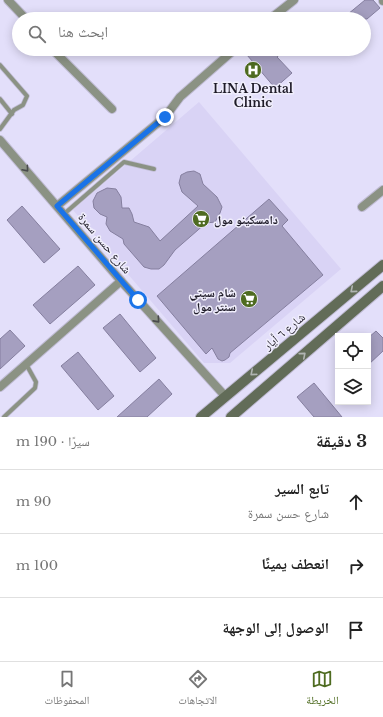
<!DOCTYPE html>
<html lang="ar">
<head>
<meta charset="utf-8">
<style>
  :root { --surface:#fff; --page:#f2f2f2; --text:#222; --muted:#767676; --line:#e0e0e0; --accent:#4e6b20 }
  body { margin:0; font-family:"Libre Baskerville","Noto Naskh Arabic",serif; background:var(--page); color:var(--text); direction:rtl }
  .controls { position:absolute; right:12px; bottom:12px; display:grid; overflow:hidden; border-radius:0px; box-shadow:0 2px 10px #0003 }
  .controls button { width:36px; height:36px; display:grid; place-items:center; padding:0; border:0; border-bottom:1px solid var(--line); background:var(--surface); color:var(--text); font:20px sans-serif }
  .stop { position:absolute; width:12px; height:12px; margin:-9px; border:3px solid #1a73e8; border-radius:50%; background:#fff }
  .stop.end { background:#1a73e8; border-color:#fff; box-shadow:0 1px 4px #0008 }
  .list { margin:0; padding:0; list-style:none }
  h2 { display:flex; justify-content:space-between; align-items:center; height:52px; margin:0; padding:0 16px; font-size:17px }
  h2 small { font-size:13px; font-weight:400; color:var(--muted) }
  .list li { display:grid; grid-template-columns:26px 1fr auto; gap:12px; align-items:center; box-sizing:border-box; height:64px; padding:0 16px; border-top:1px solid var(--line) }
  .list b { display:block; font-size:15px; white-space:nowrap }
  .list p { margin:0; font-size:13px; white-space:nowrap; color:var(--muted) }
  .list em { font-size:13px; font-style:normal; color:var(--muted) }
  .icon { flex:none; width:22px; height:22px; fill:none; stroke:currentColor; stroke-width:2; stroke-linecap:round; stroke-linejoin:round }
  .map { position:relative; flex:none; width:383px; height:417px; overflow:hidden; direction:ltr }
  .search { position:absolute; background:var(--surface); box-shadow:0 2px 10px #0003; left:12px; right:12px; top:12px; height:44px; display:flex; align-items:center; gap:10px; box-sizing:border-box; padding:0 14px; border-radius:22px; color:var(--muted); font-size:15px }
  .sheet { height:244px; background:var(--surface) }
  nav { display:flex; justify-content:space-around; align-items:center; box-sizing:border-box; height:56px; border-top:1px solid var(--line); background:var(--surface); font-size:11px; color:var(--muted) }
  nav a { display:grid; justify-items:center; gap:2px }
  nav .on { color:var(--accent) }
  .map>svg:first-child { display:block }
  .built { fill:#d9d3f5 }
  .building { fill:#a59fc0; stroke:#857f9f }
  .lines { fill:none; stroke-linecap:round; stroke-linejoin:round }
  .lane-casing { stroke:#c0bcd4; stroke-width:5.5 }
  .street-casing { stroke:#c0bcd4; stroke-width:10 }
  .secondary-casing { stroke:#c0bcd4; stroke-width:12 }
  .lane { stroke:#8b9284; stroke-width:4 }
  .street { stroke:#8b9284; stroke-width:8 }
  .secondary { stroke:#626c58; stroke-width:10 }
  .oneway { stroke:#4a4b4d }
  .oneway2 { stroke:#b0b4b2 }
  .route { stroke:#1a73e8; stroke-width:5 }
  .labels { text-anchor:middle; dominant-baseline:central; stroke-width:3; stroke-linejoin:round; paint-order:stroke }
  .poi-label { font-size:12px; font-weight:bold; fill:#1e1b28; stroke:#f0eefc }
  .street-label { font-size:12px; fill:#1e1b28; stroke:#f0eefc }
</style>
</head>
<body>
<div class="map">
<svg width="383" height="417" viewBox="0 0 383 417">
  <rect width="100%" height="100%" fill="#e3dffa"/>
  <polygon class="built" points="199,102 341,269 230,363 204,363 73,210"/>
  <g class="building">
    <polygon points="365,0 373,0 380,8 367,19 342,19"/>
    <polygon points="254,49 286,49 277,57 292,73 275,88 247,55"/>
    <polygon points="194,171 200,174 203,184 217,197 222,207 220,213 215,222 206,223 175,250 164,265 159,269 151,269 144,267 124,244 123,239 110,231 106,224 107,217 100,214 94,208 93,201 97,193 107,188 116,189 121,197 122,208 129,208 132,214 134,222 149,227 160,241 198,206 182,192 179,183 181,175 187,172"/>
    <polygon points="269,199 288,220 282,226 323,275 230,353 229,357 225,360 222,361 218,359 212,348 206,354 157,296"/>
    <polygon points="22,206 60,249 44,263 7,220"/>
    <polygon points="78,266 95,285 50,324 33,305"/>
    <polygon points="120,314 156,358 140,372 103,328"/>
    <polygon points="10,330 25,346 0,369 0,339"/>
    <polygon points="376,331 383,338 383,351 368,365 368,338"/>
    <polygon points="78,352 114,396 98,410 61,366"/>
    <polygon points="159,379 172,394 147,417 117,417"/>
    <polygon points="314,383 342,417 314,417 297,397"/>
  </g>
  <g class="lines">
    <defs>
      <g id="lane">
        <polyline points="0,65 27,96 23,105 14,110 0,129"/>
        <polyline points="0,99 12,114"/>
        <polyline points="64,214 124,162 154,169"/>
        <polyline points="4,417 35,388 36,382 26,364"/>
      </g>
      <g id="street">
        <polyline points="8,0 26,19"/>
        <polyline points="383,0 383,1"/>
        <polyline points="270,19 294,0"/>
        <polyline points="52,49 112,109"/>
        <polyline points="0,140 121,281 225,396"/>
        <polyline points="57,206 165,117 180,97 235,49"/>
        <polyline points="362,207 383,190"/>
        <polyline points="0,387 121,281"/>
      </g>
      <g id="secondary">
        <polyline points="201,417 383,265"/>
        <polyline points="231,417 383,286"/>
      </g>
    </defs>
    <use href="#lane" class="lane-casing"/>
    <use href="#street" class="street-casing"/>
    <use href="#secondary" class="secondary-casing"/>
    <use href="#lane" class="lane"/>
    <use href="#street" class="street"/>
    <use href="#secondary" class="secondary"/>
  </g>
  <defs><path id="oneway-chevron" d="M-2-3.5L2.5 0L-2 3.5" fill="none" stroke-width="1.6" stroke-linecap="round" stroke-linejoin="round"/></defs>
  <g class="oneway">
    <use href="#oneway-chevron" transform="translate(26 169) rotate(49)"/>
    <use href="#oneway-chevron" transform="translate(157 320) rotate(48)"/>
  </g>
  <g class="oneway2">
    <use href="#oneway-chevron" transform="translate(353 290) rotate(140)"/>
    <use href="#oneway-chevron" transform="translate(303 355) rotate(-41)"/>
    <use href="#oneway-chevron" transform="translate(253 373) rotate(140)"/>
  </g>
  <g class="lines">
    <polyline class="route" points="138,300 57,206 165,117"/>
  </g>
  <defs>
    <symbol id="hospital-disc" viewBox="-11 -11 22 22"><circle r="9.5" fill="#4e6b20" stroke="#f0eefc"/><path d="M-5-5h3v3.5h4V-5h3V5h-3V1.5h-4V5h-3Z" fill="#fff"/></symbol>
    <symbol id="supermarket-disc" viewBox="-11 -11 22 22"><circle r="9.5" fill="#4e6b20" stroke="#f0eefc"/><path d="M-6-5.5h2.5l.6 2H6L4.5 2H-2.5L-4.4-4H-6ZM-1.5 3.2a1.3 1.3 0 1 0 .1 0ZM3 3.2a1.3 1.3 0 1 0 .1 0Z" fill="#fff"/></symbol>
  </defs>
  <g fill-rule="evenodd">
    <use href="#hospital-disc" x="243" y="60" width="20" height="20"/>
    <use href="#supermarket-disc" x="191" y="209" width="20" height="20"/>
    <use href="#supermarket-disc" x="239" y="289" width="20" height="20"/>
  </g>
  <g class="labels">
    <g class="poi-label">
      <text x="253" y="88">LINA Dental<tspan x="253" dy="14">Clinic</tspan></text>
      <text x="214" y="219" text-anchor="start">دامسكينو مول</text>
      <text x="236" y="292" text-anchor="end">شام سيتي<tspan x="236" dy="14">سنتر مول</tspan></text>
    </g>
    <g class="street-label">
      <text transform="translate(105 243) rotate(50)">شارع حسن سمرة</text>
      <text transform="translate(284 331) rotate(-40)">شارع ٦ أيار</text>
    </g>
  </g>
</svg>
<div class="controls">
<button><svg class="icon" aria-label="locate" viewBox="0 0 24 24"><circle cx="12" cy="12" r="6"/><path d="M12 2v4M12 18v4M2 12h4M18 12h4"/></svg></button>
<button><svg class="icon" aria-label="layers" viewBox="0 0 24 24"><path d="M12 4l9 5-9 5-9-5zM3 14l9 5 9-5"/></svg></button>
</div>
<div class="stop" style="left:138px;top:300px"></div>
<div class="stop end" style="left:165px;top:117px"></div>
<div class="search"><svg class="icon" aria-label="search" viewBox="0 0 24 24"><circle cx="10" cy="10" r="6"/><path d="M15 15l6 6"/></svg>ابحث هنا</div>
</div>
<section class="sheet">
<h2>3 دقيقة<small>سيرًا · 190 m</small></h2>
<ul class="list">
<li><svg class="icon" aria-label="ahead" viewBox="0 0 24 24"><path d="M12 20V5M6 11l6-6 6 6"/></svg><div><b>تابع السير</b><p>شارع حسن سمرة</p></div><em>90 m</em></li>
<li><svg class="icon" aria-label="right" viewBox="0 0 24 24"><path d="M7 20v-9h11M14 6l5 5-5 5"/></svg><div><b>انعطف يمينًا</b></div><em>100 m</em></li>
<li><svg class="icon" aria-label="arrive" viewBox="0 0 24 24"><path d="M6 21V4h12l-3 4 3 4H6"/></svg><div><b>الوصول إلى الوجهة</b></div></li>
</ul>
</section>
<nav>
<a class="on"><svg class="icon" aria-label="map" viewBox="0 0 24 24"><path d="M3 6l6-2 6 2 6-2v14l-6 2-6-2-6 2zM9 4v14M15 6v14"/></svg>الخريطة</a>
<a><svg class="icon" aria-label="directions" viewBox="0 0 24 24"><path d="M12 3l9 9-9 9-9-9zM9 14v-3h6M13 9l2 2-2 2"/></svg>الاتجاهات</a>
<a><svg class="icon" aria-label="saved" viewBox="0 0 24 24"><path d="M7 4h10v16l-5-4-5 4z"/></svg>المحفوظات</a>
</nav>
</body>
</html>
